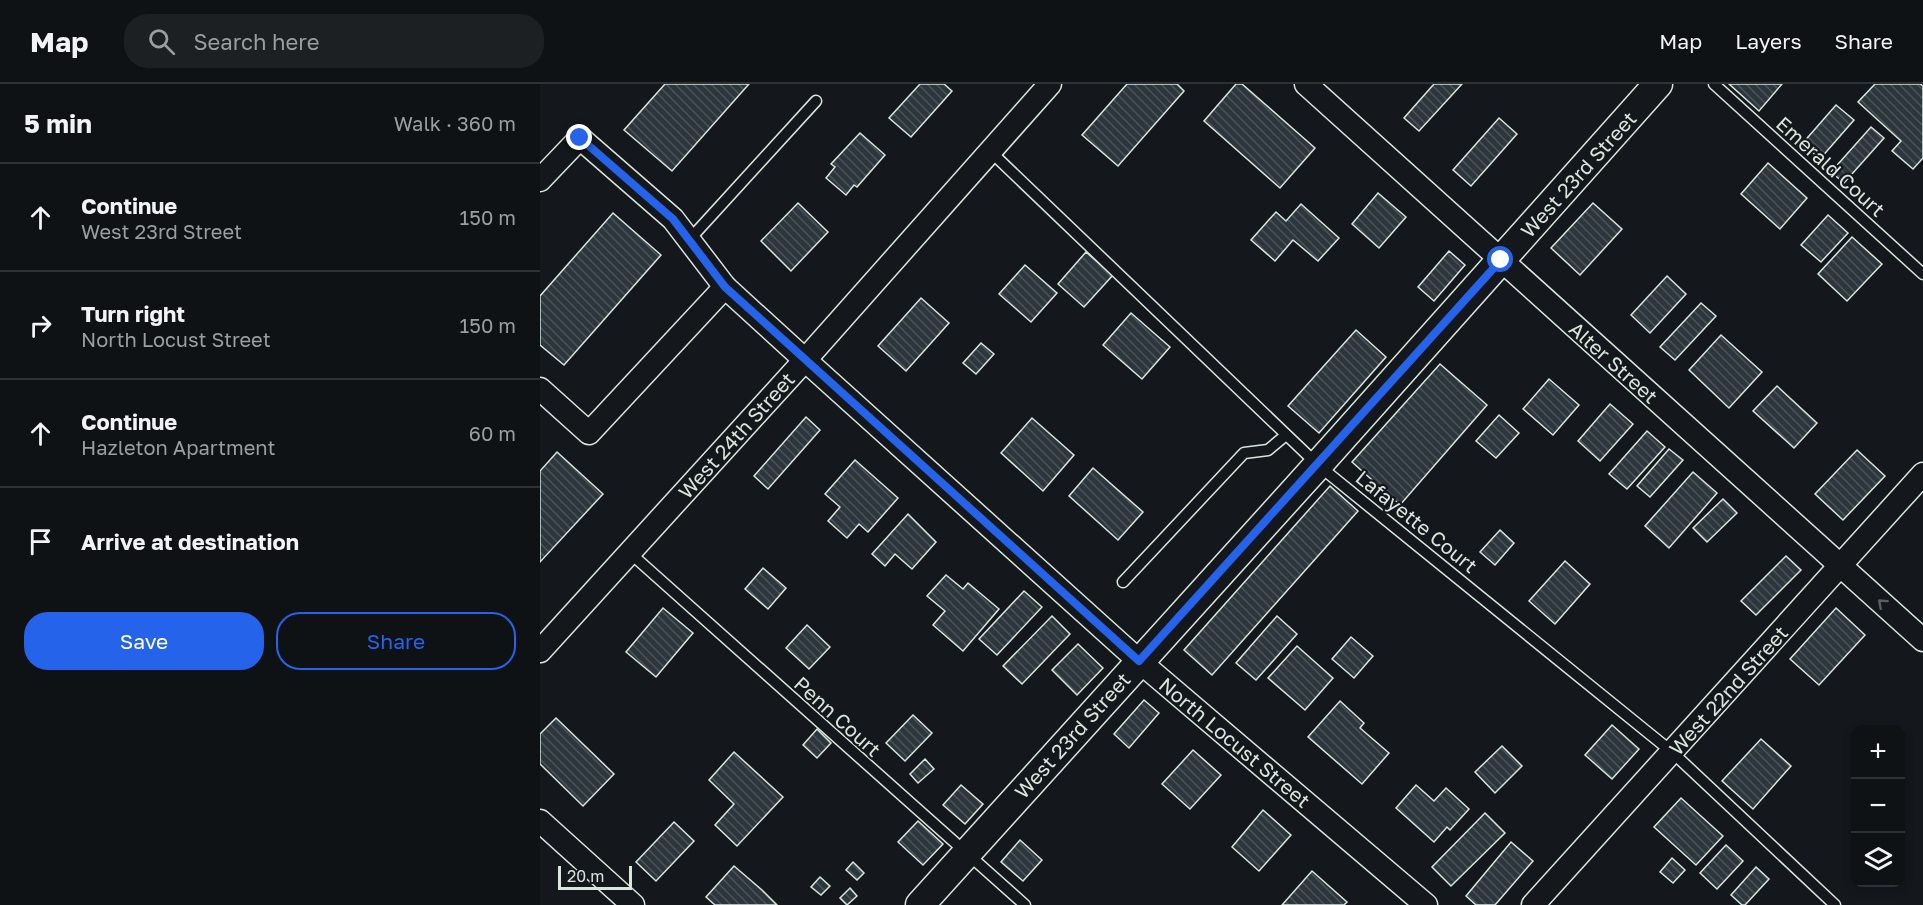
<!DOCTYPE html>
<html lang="en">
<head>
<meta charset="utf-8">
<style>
  :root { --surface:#0f1215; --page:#1d2022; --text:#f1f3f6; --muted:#9b9ea0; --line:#2f3234; --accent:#2563eb }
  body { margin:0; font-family:"Golos Text",sans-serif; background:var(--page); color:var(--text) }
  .controls { position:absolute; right:18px; bottom:18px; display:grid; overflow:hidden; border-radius:12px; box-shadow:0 3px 9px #0003 }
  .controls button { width:54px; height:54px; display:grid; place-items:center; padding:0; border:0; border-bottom:2px solid var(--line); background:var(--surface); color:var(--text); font:30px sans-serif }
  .scale { position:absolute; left:18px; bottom:15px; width:74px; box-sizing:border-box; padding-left:6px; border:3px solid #d8e6dc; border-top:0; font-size:16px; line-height:21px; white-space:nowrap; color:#d8e6dc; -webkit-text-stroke:4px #14181c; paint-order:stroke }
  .stop { position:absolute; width:18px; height:18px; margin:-14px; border:4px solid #2563eb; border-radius:50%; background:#fff }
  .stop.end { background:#2563eb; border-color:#fff; box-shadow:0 2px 6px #0008 }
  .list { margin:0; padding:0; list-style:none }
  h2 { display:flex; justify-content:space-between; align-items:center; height:78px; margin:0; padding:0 24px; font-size:26px }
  h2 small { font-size:20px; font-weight:400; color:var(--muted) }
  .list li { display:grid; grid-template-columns:39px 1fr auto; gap:18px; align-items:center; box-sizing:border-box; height:108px; padding:0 24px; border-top:2px solid var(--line) }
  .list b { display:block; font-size:22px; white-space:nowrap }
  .list p { margin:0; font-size:20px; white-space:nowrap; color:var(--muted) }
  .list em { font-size:20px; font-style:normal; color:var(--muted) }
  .actions { display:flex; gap:12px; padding:18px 24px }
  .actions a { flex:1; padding:14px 0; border:2px solid var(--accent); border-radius:24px; text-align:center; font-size:21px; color:var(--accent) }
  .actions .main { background:var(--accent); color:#fff }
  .icon { flex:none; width:33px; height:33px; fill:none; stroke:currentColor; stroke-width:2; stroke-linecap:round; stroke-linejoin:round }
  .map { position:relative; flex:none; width:1383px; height:821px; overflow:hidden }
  header { display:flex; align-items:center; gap:36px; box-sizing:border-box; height:84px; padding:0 30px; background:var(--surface); border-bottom:2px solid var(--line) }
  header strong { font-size:28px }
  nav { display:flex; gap:33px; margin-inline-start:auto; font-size:21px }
  .search { width:420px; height:54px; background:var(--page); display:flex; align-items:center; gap:15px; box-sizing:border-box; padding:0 21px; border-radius:24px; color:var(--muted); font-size:22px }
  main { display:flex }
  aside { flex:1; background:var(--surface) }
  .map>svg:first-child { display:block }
  .building { fill:url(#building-back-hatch); stroke:#d8e6dc; stroke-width:1.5 }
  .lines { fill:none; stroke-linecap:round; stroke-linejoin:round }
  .service-casing { stroke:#d8e6dc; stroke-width:13 }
  .minor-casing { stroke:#d8e6dc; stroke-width:25 }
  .tertiary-casing { stroke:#d8e6dc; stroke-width:31 }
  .service { stroke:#14181c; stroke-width:10 }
  .minor { stroke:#14181c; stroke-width:22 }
  .tertiary { stroke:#14181c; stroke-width:28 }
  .oneway { stroke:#59605f }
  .route { stroke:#2563eb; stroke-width:8 }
  .labels { text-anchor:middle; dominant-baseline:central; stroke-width:4.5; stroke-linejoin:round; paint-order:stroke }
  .street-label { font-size:20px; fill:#d8e6dc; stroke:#14181c }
</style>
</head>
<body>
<header>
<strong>Map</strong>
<div class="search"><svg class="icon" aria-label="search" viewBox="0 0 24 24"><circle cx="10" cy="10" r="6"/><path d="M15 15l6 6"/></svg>Search here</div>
<nav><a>Map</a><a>Layers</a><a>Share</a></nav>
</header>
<main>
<aside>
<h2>5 min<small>Walk · 360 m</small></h2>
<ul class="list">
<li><svg class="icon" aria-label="ahead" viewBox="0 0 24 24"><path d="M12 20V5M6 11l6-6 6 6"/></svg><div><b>Continue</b><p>West 23rd Street</p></div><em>150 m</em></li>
<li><svg class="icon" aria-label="right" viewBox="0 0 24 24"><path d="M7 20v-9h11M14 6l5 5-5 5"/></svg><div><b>Turn right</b><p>North Locust Street</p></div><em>150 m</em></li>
<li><svg class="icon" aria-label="ahead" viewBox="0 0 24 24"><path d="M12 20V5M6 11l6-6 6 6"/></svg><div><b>Continue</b><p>Hazleton Apartment</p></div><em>60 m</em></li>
<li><svg class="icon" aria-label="arrive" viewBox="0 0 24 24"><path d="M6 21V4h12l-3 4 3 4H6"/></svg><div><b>Arrive at destination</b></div></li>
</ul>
<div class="actions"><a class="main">Save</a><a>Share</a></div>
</aside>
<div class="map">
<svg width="1383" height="821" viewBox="0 0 1383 821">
  <defs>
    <pattern id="building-back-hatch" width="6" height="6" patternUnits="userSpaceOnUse" patternTransform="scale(1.5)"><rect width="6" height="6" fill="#2c363c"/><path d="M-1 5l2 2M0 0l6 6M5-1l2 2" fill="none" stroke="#4a5358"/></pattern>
  </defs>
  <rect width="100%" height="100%" fill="#14181c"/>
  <g class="building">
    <polygon points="125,0 209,0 132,87 84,46"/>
    <polygon points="380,0 404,0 412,7 371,53 349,34"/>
    <polygon points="587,0 637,0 644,7 578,82 542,51"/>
    <polygon points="696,0 702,0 775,64 740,104 664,37"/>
    <polygon points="894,0 922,0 879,47 864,34"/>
    <polygon points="1189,0 1242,0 1219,27"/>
    <polygon points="1335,0 1380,0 1383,2 1383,74 1373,85 1352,67 1361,57 1318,18"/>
    <polygon points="1296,21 1314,36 1280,75 1262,60"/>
    <polygon points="959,34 977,50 931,102 913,86"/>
    <polygon points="1331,43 1344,54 1304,99 1291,88"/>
    <polygon points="320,49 345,71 317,103 314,101 306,111 286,94 295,83 291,80"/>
    <polygon points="1228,79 1267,114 1240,145 1201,110"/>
    <polygon points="838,109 866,133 839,164 812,140"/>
    <polygon points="258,119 288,148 251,187 221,157"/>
    <polygon points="1053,119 1082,145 1040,191 1011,164"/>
    <polygon points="761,120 799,154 778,177 753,156 735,177 711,156 736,128 746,137"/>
    <polygon points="73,129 121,171 24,281 0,261 0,212"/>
    <polygon points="1288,131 1308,149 1281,178 1261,161"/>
    <polygon points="1312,153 1342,180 1307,217 1278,190"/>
    <polygon points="909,167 925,181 894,217 878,203"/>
    <polygon points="546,168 573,191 544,223 518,200"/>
    <polygon points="485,181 517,209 491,238 459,210"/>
    <polygon points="1127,192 1146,210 1110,249 1091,231"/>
    <polygon points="381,214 409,239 366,287 338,262"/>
    <polygon points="1161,219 1176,232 1135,276 1120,263"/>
    <polygon points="591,229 630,263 602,295 563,261"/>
    <polygon points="816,246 846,273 779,349 748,322"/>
    <polygon points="1181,251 1222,288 1189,324 1149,286"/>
    <polygon points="441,259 454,270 436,290 423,279"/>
    <polygon points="900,280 947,321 860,421 812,378"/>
    <polygon points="1009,295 1039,321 1013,351 983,325"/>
    <polygon points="1237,302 1277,339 1254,364 1213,327"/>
    <polygon points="1070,320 1093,340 1060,377 1038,357"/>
    <polygon points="959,331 979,349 956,374 936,357"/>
    <polygon points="266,333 280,346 228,405 214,392"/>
    <polygon points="492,334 534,371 503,407 461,369"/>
    <polygon points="1107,347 1125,363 1087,405 1069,390"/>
    <polygon points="1129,365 1143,376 1110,413 1097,402"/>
    <polygon points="1317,366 1345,392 1303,436 1275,410"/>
    <polygon points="17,368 63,410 0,478 0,387"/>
    <polygon points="315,376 358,414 328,448 319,440 307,454 288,437 300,423 285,410"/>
    <polygon points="553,384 603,428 578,456 529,412"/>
    <polygon points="1153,388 1177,409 1129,464 1105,442"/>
    <polygon points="790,402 818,427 672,591 644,566"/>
    <polygon points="1183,415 1197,429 1167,458 1153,444"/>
    <polygon points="368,430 396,458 372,485 355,470 345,482 332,470"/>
    <polygon points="960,446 974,459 955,481 940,468"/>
    <polygon points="1246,472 1261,486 1216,531 1201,517"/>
    <polygon points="1025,477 1050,500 1015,540 989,517"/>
    <polygon points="223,484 246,504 228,525 205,505"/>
    <polygon points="406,491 423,505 428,499 459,525 423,567 393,541 405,527 387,512"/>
    <polygon points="484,507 502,523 457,571 439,555"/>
    <polygon points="123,524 153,549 116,593 86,568"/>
    <polygon points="1296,524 1325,551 1279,601 1250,575"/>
    <polygon points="512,532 530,550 482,600 463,582"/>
    <polygon points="737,532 757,550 716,596 696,579"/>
    <polygon points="267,541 290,563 269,585 246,564"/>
    <polygon points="811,553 833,572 814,594 792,575"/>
    <polygon points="538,560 563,584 537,611 512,586"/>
    <polygon points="757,562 793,594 765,626 728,594"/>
    <polygon points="604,616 619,629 589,664 574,650"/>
    <polygon points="800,617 824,639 820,644 849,669 822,700 768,653"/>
    <polygon points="373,631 392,649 365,677 346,659"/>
    <polygon points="16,634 74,690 43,722 0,680 0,650"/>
    <polygon points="1072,641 1099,665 1072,695 1045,671"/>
    <polygon points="277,645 291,659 277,674 263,661"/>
    <polygon points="1221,655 1251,682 1213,725 1182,697"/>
    <polygon points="962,662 982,682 955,709 935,688"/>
    <polygon points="653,666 681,691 650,725 622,700"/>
    <polygon points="194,668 243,713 197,762 175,741 194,720 169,696"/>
    <polygon points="385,675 394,685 378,699 370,690"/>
    <polygon points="421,701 443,720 425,740 403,721"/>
    <polygon points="876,701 894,717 906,704 929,725 910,746 907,743 894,758 856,724"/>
    <polygon points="1141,714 1183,752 1156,781 1114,743"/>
    <polygon points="723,726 751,751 719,787 692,763"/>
    <polygon points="945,729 965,749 911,802 892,783"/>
    <polygon points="378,737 403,760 383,781 358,758"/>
    <polygon points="134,738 154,757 116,797 96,778"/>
    <polygon points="480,756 502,776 483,797 461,778"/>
    <polygon points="971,758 993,777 955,821 936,821 926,812"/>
    <polygon points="1186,761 1203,777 1177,805 1160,789"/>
    <polygon points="1132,774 1145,786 1133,799 1120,788"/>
    <polygon points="313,778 324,789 317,796 306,786"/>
    <polygon points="194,782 222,806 237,821 175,821 166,813"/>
    <polygon points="1216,783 1229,795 1205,821 1202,821 1191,811"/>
    <polygon points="772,787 807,818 804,821 742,821"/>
    <polygon points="280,793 290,802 281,811 271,803"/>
    <polygon points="310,804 317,812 307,821 300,814"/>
  </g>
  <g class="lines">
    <defs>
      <g id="service">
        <polyline points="1174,0 1383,190"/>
        <polyline points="450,67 778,381 1132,668 1295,821"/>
        <polyline points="150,155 276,17"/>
        <polyline points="89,468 485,821"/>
        <polyline points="583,498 704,369 728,366 746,351"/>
      </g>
      <g id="minor">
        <polyline points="766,0 1383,556"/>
        <polyline points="0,96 40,54 133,135 185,203 265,276 599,577 886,821"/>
        <polyline points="0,305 49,349 185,203"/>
        <polyline points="0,567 265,276 510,0"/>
        <polyline points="0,737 93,821"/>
        <polyline points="993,821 1383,390"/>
      </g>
      <polyline id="tertiary" points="380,821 778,381 1118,0"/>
    </defs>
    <use href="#service" class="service-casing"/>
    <use href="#minor" class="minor-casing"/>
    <use href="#tertiary" class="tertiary-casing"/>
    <use href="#service" class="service"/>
    <use href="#minor" class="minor"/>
    <use href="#tertiary" class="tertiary"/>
  </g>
  <defs><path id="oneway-chevron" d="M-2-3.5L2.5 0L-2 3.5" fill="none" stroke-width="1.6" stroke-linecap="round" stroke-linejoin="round" transform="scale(1.5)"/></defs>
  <use class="oneway" href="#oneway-chevron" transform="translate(1342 519) rotate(-138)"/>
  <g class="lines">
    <polyline class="route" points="40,54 133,135 185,203 599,577 961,176"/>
  </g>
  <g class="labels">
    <g class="street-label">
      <text transform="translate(1291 82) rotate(42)">Emerald Court</text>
      <text transform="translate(1038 90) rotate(-48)">West 23rd Street</text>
      <text transform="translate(1074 278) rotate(42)">Alter Street</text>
      <text transform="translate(196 351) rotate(-48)">West 24th Street</text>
      <text transform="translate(877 437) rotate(39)">Lafayette Court</text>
      <text transform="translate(1188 606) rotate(-48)">West 22nd Street</text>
      <text transform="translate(298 632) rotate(42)">Penn Court</text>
      <text transform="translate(532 651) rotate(-48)">West 23rd Street</text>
      <text transform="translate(695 658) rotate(40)">North Locust Street</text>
    </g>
  </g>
</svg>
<div class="controls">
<button>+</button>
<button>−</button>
<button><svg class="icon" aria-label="layers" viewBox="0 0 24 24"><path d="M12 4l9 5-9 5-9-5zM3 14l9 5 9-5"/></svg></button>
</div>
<div class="scale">20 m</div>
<div class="stop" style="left:961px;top:176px"></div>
<div class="stop end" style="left:40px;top:54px"></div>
</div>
</main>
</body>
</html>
